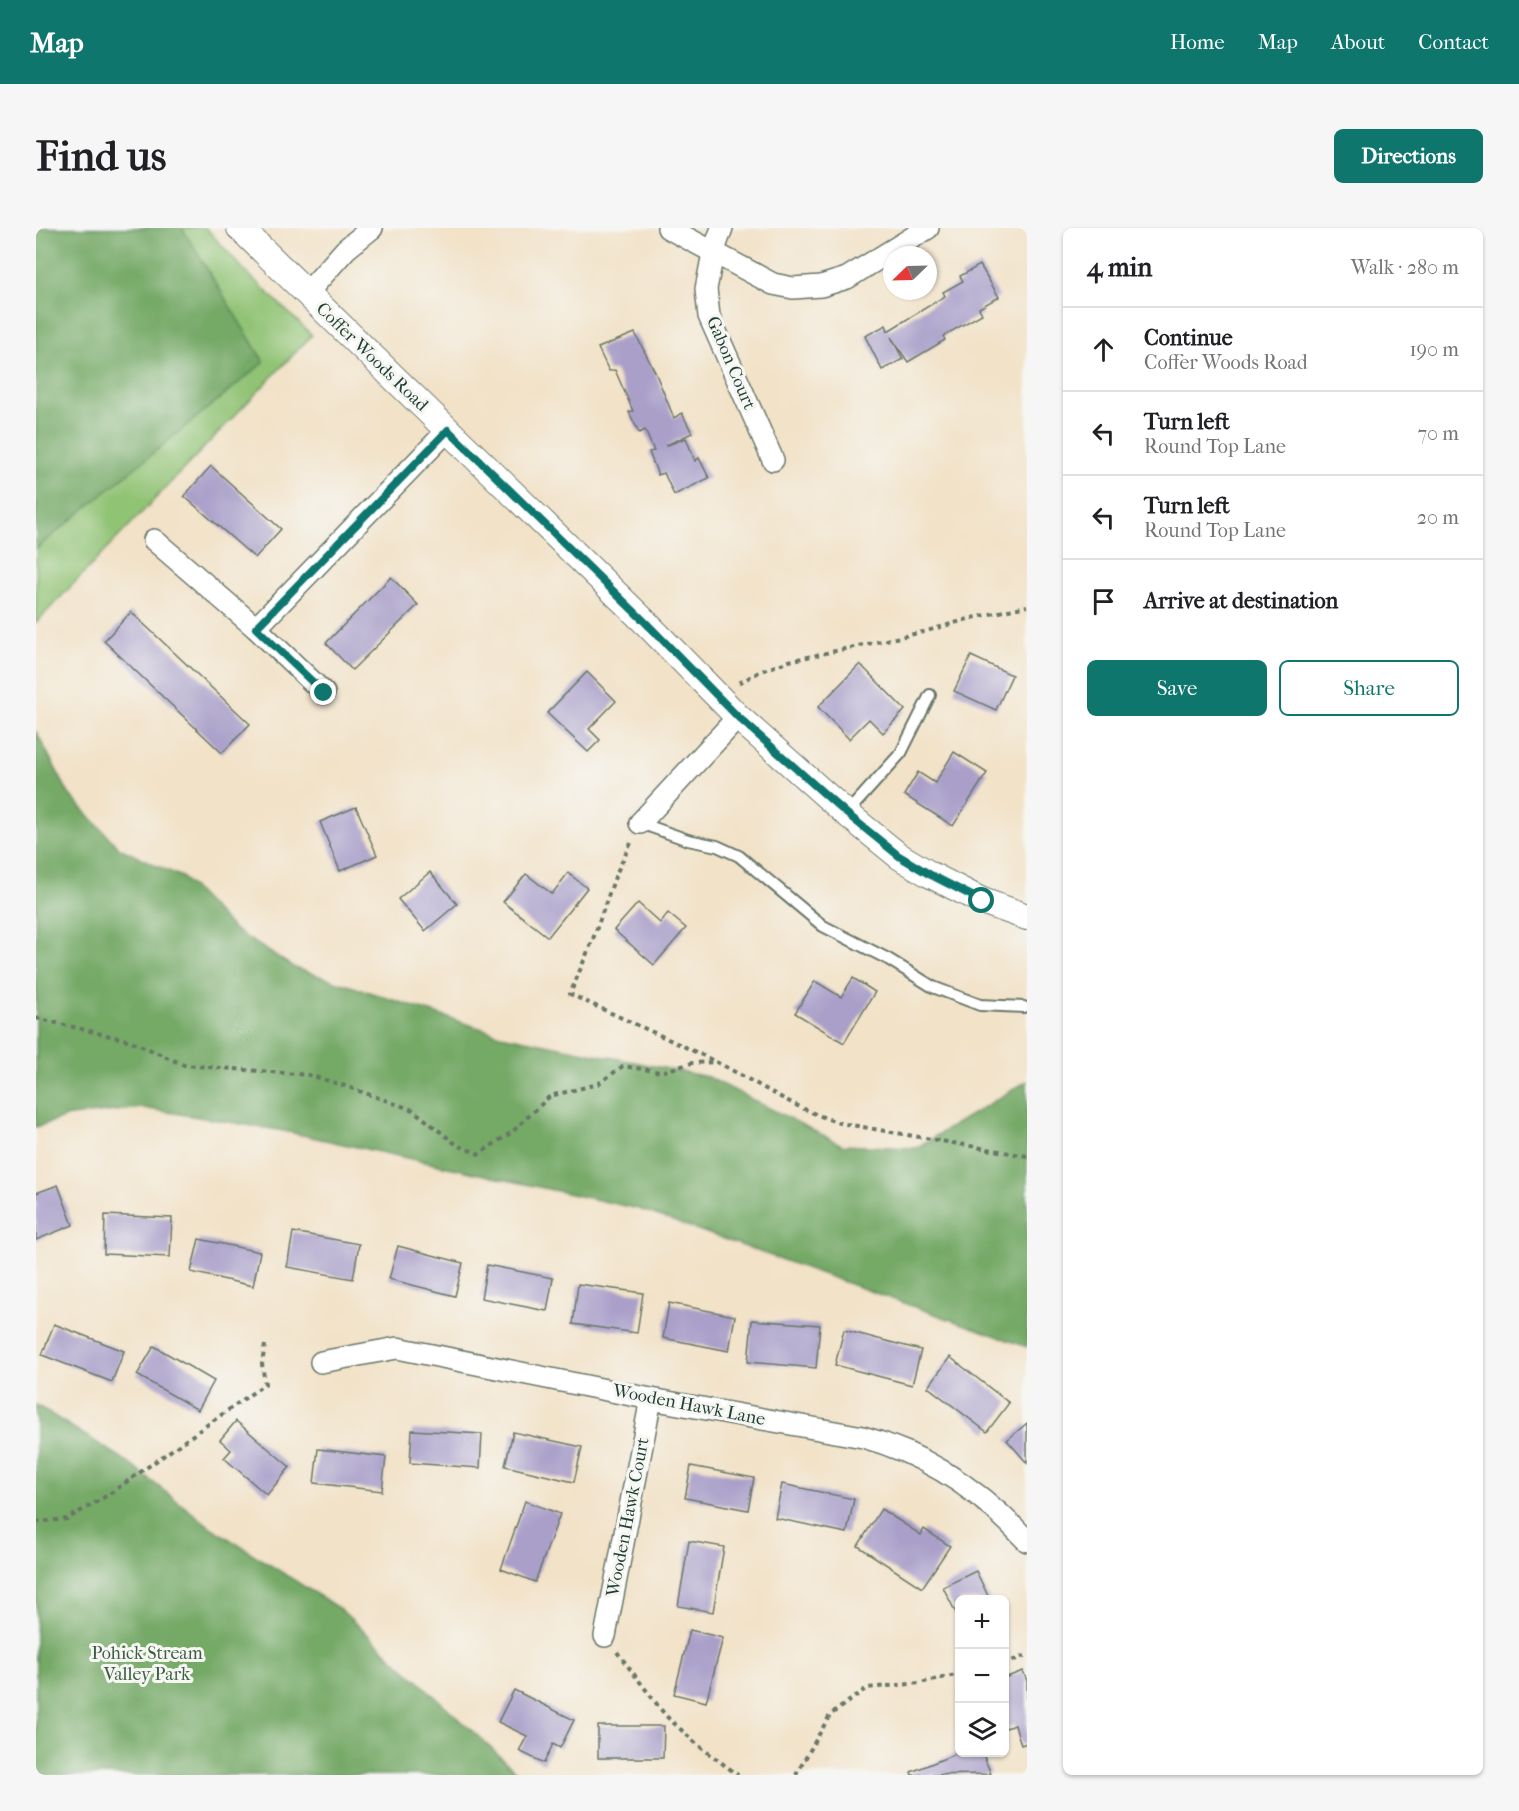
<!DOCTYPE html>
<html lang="en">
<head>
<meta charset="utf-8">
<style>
  :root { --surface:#fff; --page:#f6f6f6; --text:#202124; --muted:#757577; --line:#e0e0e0; --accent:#0f766e }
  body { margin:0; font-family:"IM FELL French Canon",serif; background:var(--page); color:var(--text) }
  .controls { position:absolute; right:18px; bottom:18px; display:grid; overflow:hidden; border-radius:9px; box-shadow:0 2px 4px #0004 }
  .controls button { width:54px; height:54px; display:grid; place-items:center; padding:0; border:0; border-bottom:2px solid var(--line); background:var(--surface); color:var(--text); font:30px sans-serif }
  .compass { position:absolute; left:847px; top:18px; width:54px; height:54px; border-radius:50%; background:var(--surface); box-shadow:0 2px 4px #0004; rotate:247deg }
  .stop { position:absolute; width:18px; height:18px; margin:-14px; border:4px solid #0f766e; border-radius:50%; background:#fff }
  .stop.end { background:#0f766e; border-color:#fff; box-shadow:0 2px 6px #0008 }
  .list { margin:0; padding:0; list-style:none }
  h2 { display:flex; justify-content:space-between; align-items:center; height:78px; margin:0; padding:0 24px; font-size:26px }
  h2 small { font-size:20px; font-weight:400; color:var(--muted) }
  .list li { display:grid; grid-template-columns:39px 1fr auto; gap:18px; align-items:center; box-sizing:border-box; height:84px; padding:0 24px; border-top:2px solid var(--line) }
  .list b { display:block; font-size:22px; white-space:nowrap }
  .list p { margin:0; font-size:20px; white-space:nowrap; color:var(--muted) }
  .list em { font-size:20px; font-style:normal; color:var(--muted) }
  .actions { display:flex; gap:12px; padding:18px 24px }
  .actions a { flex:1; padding:14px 0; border:2px solid var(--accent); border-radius:9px; text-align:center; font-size:21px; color:var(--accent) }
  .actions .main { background:var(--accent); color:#fff }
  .icon { flex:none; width:33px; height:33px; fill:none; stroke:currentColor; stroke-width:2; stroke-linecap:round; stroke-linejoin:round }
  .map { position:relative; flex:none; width:991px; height:1547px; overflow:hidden; border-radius:9px }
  header { display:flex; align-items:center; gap:36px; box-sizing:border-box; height:84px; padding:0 30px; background:var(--accent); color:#fff }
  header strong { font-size:28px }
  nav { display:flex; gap:33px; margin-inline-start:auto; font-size:21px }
  .intro { display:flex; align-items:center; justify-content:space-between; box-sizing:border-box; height:144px; padding:0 36px }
  h1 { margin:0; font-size:42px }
  .button { padding:15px 27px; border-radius:9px; background:var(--accent); color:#fff; font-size:21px; font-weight:700 }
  main { display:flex; gap:36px; padding:0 36px }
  aside { flex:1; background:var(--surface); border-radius:9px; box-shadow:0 2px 4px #0004 }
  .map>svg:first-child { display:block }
  .green { fill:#91c374; stroke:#588054; stroke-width:1.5 }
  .forest { fill:#74a966; stroke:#4a734d; stroke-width:1.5 }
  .building { fill:#a99fc9 }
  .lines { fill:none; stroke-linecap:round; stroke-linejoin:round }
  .service-casing { stroke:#697768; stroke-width:14 }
  .minor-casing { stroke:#697768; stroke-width:24 }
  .tertiary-casing { stroke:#697768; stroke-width:28 }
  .path { stroke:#697768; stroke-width:4; stroke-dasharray:4.5 4.5; stroke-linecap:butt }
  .service { stroke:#fff; stroke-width:10 }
  .minor { stroke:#fff; stroke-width:21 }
  .tertiary { stroke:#fff; stroke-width:26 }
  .route { stroke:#0f766e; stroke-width:8 }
  .labels { text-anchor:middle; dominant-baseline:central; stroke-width:6; stroke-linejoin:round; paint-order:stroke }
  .street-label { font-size:18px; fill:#1f3d34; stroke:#f6f6f2 }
  .park-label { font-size:18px; fill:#3c5e44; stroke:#f6f6f2 }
</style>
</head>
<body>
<header>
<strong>Map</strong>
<nav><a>Home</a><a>Map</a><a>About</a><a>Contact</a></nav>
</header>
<div class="intro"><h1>Find us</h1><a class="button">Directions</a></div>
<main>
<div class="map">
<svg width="991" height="1547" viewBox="0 0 991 1547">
  <rect width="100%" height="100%" fill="#f6f6f2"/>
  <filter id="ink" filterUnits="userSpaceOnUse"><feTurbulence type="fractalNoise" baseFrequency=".0167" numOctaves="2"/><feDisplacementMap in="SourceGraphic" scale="12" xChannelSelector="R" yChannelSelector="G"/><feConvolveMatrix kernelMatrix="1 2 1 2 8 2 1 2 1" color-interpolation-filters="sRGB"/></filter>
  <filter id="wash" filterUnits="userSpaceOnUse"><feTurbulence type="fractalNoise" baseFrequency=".008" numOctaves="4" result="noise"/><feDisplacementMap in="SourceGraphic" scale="24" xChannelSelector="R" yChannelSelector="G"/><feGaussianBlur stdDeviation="1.35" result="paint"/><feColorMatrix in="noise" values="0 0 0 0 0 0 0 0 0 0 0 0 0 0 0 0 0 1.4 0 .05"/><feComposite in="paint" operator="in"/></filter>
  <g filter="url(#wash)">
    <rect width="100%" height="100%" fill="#f2e2c8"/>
    <polygon class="green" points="0,0 170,0 209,43 276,107 0,395"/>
    <g class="forest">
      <polygon points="0,0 146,0 228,134 0,321"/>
      <polygon points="0,503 33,566 83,620 146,649 197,701 259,740 465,807 672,849 806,917 880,920 991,853 991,1119 603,981 248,903 107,880 34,888 0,899"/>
      <polygon points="0,1177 86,1230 176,1300 304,1381 484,1547 0,1547"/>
    </g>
    <g id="blocks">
      <g class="building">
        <polygon points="944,37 963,69 943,80 946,86 907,108 909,112 872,134 855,109 867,131 846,142 829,108 850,97 852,103 909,68 907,64 927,53 924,48"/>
        <polygon points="599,105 620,146 638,190 646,185 656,205 629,218 650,210 659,233 663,230 673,250 638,267 628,245 622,247 613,224 618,223 609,202 603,205 593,184 597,183 579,142 573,143 562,120"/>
        <polygon points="175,238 245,301 219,330 148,268"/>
        <polygon points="355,349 382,377 316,442 290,415"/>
        <polygon points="95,384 214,496 186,525 68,413"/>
        <polygon points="935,428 976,447 960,482 918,463"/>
        <polygon points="824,436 869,482 847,505 833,491 813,511 782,479"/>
        <polygon points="551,444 580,473 553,501 564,512 552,524 511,485"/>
        <polygon points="918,524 951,545 917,598 868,567 882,544 899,555"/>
        <polygon points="320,579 341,627 304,643 284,594"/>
        <polygon points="394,644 421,676 389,703 362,671"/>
        <polygon points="532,645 551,660 512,709 467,674 490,646 516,666"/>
        <polygon points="602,675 624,695 632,685 650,700 618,737 578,702"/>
        <polygon points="817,750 839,764 808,815 759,785 779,753 805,769"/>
        <polygon points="22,957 37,997 0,1012 0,965"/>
        <polygon points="69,987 136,990 134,1029 68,1026"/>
        <polygon points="257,1004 323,1016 317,1051 251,1039"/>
        <polygon points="163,1011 224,1024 217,1058 155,1044"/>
        <polygon points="362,1018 427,1035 419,1068 353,1051"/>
        <polygon points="451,1037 517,1050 511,1083 445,1070"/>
        <polygon points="542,1056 607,1065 601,1105 537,1096"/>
        <polygon points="633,1075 699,1088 693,1123 627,1110"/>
        <polygon points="716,1092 784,1097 780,1140 712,1134"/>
        <polygon points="18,1096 88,1123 76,1154 6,1127"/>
        <polygon points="808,1102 885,1122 876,1157 799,1137"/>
        <polygon points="118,1118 178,1153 162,1182 101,1147"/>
        <polygon points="914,1129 973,1175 951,1204 892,1159"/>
        <polygon points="200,1193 254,1239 231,1267 188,1230 195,1222 184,1212"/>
        <polygon points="991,1195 991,1235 971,1212"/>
        <polygon points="376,1202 446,1206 444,1240 374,1235"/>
        <polygon points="477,1204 546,1219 538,1254 469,1238"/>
        <polygon points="282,1221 350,1229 346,1263 278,1255"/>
        <polygon points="655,1238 718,1250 712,1282 649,1270"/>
        <polygon points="746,1256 818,1271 811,1305 739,1290"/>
        <polygon points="489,1273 524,1286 499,1354 465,1341"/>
        <polygon points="845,1281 885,1307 888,1301 914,1318 886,1360 822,1318"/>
        <polygon points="653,1313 688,1319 677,1384 642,1378"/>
        <polygon points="940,1343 954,1372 924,1372 924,1393 907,1359"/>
        <polygon points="654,1402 687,1410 670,1474 638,1466"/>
        <polygon points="987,1443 991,1453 991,1515 985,1517 979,1497 970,1500 968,1495 968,1450"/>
        <polygon points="478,1462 538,1492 524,1520 517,1516 508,1535 483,1523 491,1508 462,1494"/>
        <polygon points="562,1498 628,1498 627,1530 562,1530"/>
        <polygon points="924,1524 946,1524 955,1546 876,1547 875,1544"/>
      </g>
    </g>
  </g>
  <g filter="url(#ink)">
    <use href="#blocks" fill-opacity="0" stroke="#697768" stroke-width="1.5"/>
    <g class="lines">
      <defs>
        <g id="service">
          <polyline points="811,585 865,525 894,467"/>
          <polyline points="604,595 652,612 681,618 703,628 787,698 852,731 897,759 944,777 988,779"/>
        </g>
        <g id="minor">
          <polyline points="632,0 737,56 757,60 785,58 811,50 892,0"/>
          <polyline points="686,0 677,25 670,61 673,88 737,232"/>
          <polyline points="271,65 310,21 336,0"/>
          <polyline points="118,312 220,400 288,465"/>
          <polyline points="220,400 412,202"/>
          <polyline points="604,595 702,489"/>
          <path d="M285 1134 361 1120 615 1171 827 1209C892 1227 946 1264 991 1313"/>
          <polyline points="569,1408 615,1171"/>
        </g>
        <polyline id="tertiary" points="204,0 610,395 702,489 810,585 863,628 893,646 946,673 991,689"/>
      </defs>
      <use href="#service" class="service-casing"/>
      <use href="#minor" class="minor-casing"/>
      <use href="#tertiary" class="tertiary-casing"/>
      <g class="path">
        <polyline points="703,455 725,443 753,433 887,404 936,390 991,378"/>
        <path d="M595 615 580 646 557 711 534 766C582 789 632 810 680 834 722 855 759 881 804 895L991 928"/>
        <polyline points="0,790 95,813 148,837 273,847 306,857 377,882 421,917 443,926 476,904 514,868 562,856 587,838 625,844 656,835 680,834"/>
        <polyline points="0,1294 31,1291 72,1267 229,1156 226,1136 229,1117"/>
        <polyline points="581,1424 630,1488 663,1518 702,1547"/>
        <polyline points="968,1436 991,1427"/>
        <polyline points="760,1547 794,1487 831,1460 884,1455 924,1446"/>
      </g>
      <use href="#service" class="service"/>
      <use href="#minor" class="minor"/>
      <use href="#tertiary" class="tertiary"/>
    </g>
  </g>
  <g class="lines" filter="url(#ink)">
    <polyline class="route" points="288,465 220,400 412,202 610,395 702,489 810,585 863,628 893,646 946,673"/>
  </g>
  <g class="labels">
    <g class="street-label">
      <text transform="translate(336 129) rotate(44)">Coffer Woods Road</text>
      <text transform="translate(695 135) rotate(67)">Gabon Court</text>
      <text transform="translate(653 1177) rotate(11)">Wooden Hawk Lane</text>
      <text transform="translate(592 1289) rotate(-79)">Wooden Hawk Court</text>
    </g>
    <g class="park-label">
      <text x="111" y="1425">Pohick Stream<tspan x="111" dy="21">Valley Park</tspan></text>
    </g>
  </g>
</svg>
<div class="controls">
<button>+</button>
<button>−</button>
<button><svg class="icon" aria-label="layers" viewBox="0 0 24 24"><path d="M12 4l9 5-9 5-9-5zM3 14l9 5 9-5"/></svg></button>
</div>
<svg class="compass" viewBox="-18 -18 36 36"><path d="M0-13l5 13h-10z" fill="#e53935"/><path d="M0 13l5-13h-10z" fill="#757577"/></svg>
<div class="stop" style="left:946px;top:673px"></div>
<div class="stop end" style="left:288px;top:465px"></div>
</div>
<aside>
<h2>4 min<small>Walk · 280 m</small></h2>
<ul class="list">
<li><svg class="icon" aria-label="ahead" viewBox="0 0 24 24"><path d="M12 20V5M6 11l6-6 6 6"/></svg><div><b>Continue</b><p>Coffer Woods Road</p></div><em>190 m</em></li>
<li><svg class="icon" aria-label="left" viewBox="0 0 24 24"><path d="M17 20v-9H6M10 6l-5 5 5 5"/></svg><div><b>Turn left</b><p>Round Top Lane</p></div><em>70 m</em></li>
<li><svg class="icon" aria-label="left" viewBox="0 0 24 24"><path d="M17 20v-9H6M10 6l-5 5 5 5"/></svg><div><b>Turn left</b><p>Round Top Lane</p></div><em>20 m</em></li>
<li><svg class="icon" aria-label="arrive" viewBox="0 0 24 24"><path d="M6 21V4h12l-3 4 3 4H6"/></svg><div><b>Arrive at destination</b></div></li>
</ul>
<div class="actions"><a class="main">Save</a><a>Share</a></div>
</aside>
</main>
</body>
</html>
